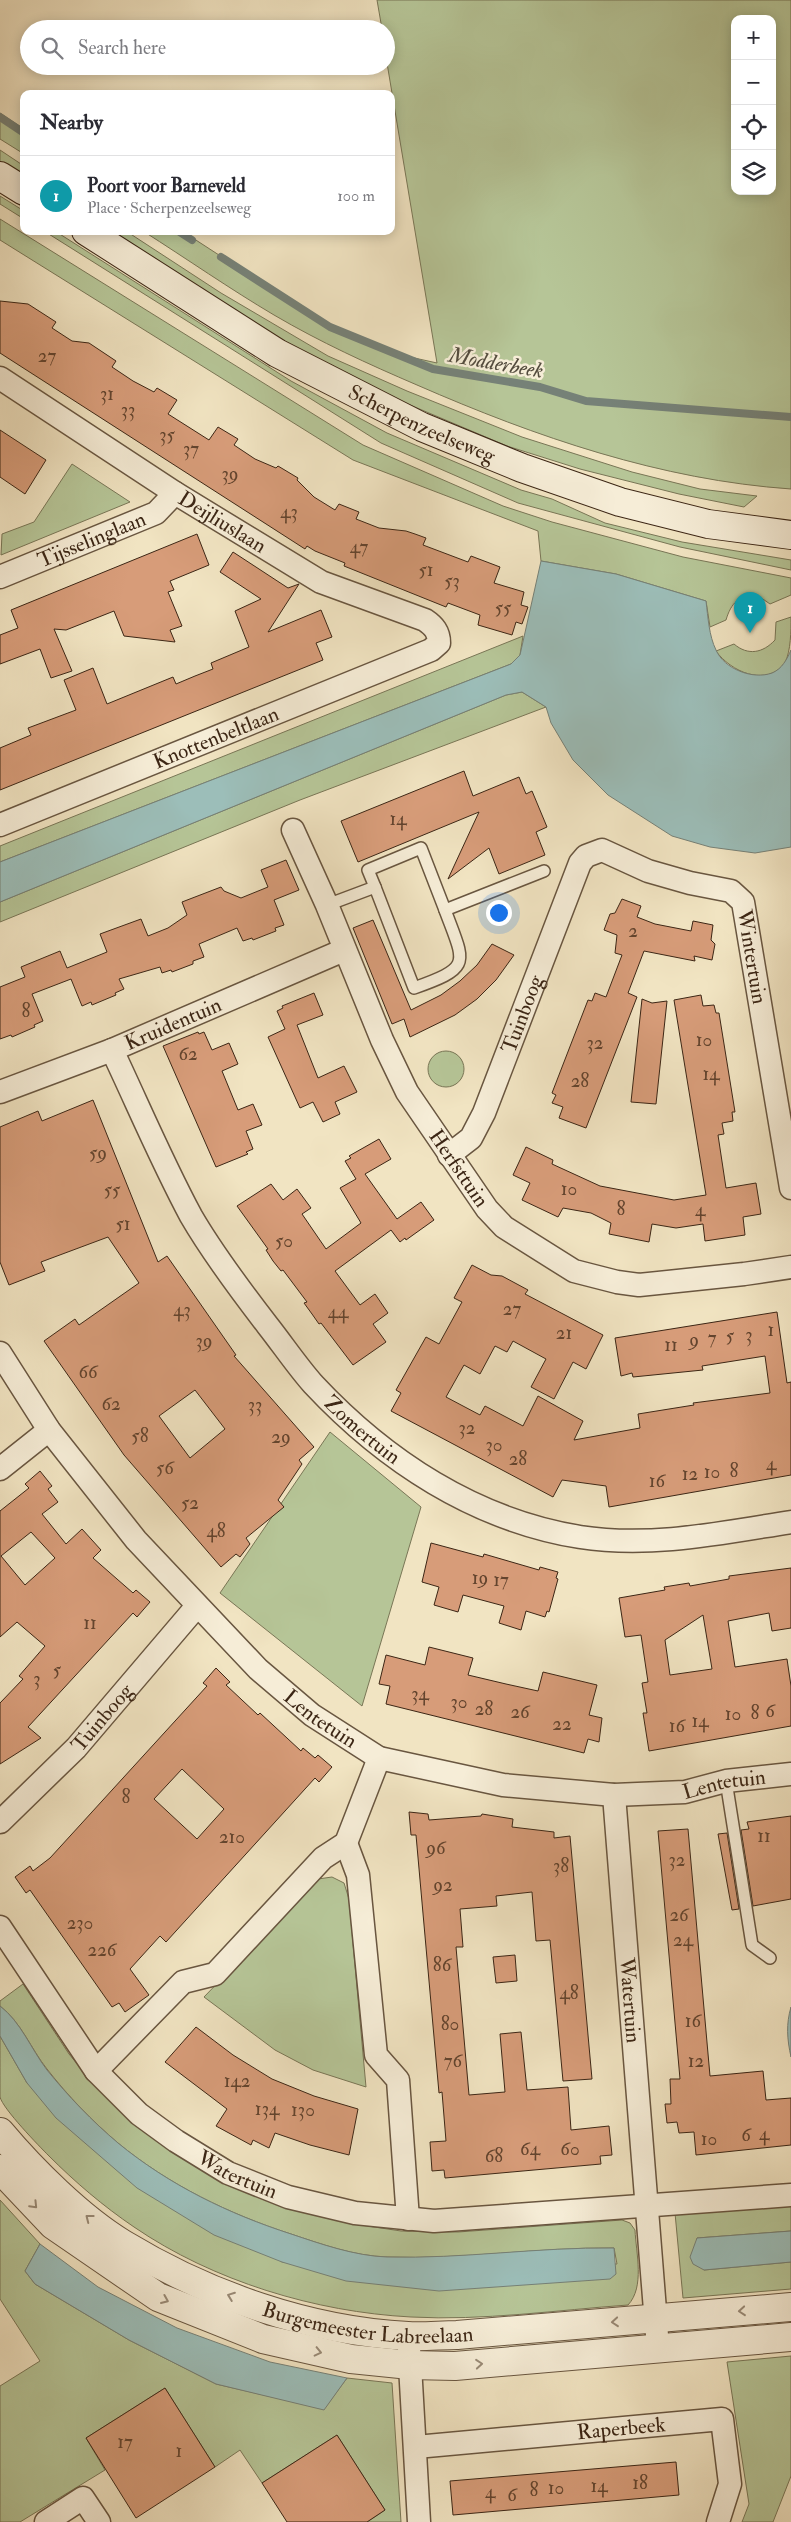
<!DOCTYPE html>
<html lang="en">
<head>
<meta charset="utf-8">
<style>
  :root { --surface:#fff; --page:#f7f7f7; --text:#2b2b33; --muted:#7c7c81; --line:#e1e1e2; --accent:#7c3aed }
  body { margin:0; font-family:"IM FELL Double Pica",serif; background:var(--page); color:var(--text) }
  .controls { position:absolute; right:15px; top:15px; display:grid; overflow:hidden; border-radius:10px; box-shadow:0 2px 12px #0003 }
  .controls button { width:45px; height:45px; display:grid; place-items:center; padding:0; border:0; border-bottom:1px solid var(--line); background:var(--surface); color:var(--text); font:25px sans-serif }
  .you { position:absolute; left:498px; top:912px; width:18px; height:18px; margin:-12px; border:4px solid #fff; border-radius:50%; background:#1a73e8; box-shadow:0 0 0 8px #1a73e833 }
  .badge { display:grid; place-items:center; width:32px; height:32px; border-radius:50%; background:var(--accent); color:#fff; font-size:16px; font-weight:700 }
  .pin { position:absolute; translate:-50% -41px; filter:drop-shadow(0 1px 2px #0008) }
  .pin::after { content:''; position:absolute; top:26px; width:18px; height:15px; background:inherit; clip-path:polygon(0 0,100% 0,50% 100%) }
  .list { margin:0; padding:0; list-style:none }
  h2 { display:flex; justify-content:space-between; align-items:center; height:65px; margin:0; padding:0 20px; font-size:21px }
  h2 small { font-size:16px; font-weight:400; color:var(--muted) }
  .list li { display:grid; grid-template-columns:32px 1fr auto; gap:15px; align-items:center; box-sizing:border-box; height:80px; padding:0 20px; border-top:1px solid var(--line) }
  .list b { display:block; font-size:19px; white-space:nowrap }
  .list p { margin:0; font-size:16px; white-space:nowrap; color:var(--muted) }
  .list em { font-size:16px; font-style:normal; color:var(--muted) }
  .icon { flex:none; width:28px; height:28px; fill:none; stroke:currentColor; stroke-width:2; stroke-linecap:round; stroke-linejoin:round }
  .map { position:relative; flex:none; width:791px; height:2522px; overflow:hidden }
  .search { position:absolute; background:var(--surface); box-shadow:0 2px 12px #0003; left:20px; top:20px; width:375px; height:55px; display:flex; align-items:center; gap:12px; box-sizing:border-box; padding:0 18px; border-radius:28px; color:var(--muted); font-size:19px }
  .panel { position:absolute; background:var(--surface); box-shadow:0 2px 12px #0003; left:20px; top:90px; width:375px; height:145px; border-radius:10px }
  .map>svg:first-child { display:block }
  .green { fill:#b6c597; stroke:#797656; fill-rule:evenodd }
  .water { fill:#9cbeb9; stroke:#768177 }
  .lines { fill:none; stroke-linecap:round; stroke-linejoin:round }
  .stream { stroke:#768177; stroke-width:8 }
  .building { fill:#d79c79; stroke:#3c2615; fill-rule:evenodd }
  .service-casing { stroke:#695640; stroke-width:14 }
  .minor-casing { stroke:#695640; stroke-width:25 }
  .tertiary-casing { stroke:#695640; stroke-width:30 }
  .secondary-casing { stroke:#3c2615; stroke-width:30 }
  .service { stroke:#f6edd7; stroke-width:11 }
  .minor { stroke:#f6edd7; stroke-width:22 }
  .tertiary { stroke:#f6edd7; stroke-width:28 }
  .secondary { stroke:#f6edd7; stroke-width:28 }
  .oneway { stroke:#998a76 }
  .labels { text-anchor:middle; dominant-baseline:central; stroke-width:5; stroke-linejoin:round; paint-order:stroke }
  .number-label { font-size:19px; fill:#63442e }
  .street-label { font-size:21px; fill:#3c2615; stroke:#f6edd7 }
  .water-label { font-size:22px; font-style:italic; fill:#544c3e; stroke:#f6edd7 }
</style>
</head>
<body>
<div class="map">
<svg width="791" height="2522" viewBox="0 0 791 2522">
  <rect width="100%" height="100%" fill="#f1e4c2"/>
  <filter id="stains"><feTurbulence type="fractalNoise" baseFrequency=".004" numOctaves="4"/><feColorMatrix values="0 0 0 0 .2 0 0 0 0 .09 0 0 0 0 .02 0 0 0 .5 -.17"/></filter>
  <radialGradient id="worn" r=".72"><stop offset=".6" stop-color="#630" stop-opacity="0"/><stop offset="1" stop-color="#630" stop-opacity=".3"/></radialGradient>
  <g class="green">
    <path d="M377 0H791V489C661 480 536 437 417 385 368 364 320 342 274 315 230 289 187 259 143 231H182L319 320 383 351 437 363 386 57V29H382ZM735 19H772V191H735Z"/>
    <polygon points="0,113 24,129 24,154 0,139"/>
    <polygon points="0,150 24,166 24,180 0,164"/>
    <polygon points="0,196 24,211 24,219 0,204"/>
    <path d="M0 219 363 445 503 506 552 522 683 557 791 578V595L770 604 757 595C739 595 731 603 726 620L710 627 706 601 616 574 541 561 538 531 353 460 0 240Z"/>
    <polygon points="44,231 55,231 291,381 387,433 521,490 552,499 605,523 682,542 791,560 791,570 680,547 518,503 381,443"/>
    <polygon points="104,231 126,231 221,293 328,356 407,391 522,437 632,472 700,489 757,496 744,507 679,494 580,469 507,446 403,402 306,355"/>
    <polygon points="72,464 130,502 1,555 2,534 34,522"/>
    <path d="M791 617C791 631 791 650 785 663 766 688 730 671 716 651L734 644C748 656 763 653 775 640L776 622Z"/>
    <polygon points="523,636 520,655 511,664 0,862 0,846"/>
    <polygon points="522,692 546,707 300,800 0,922 0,902 506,695"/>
    <circle cx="446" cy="1069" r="18"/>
    <polygon points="330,1432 421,1507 362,1706 220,1593"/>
    <polygon points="332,1877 344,1883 349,1899 366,2087 313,2070 275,2050 204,1997 318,1879"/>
    <path d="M23 1984 69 2054 94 2084 136 2122 354 2224 401 2231 458 2232 622 2220 630 2223 635 2230C636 2253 645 2287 628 2305 557 2310 483 2321 411 2317 315 2312 213 2281 134 2227 103 2206 75 2182 49 2156 39 2146 3 2109 0 2097 0 2083 0 2052 0 2036L27 2083 282 2262 617 2264 614 2248C538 2247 462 2260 387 2257 354 2256 321 2244 291 2234 229 2214 169 2185 118 2143 92 2121 68 2096 47 2069 31 2049 21 2022 0 2006V2001Z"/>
    <polygon points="0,2200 40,2244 25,2271 35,2284 129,2340 216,2384 324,2409 347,2378 392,2383 401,2522 367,2522 385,2510 337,2435 262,2483 240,2450 215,2467 165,2388 86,2438 105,2470 20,2522 0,2522 0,2386 40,2361 0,2299"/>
    <polygon points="791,2203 791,2231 697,2238 704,2270 791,2262 791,2289 683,2298 675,2213"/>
    <polygon points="791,2356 791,2476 773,2522 742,2522 749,2504 727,2362"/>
  </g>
  <g class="water">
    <path d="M541 561 616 574 706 601C708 617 709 636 716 650 724 669 753 680 772 673 782 669 787 659 791 650V847L755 853 710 847 672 836 608 795 573 760 551 723 546 707 522 692 506 695 0 902V862L511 664 520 655Z"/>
    <path d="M0 2006C21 2022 31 2049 47 2070 68 2096 92 2121 118 2143 169 2185 229 2214 291 2234 321 2244 355 2256 387 2257 463 2259 538 2247 614 2248L616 2274 610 2279 439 2291 346 2281 282 2262 214 2235 137 2188 56 2118 27 2083 0 2036Z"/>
    <path d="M791 2007V2057C787 2039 786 2024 791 2007Z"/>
    <polygon points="791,2231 791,2262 704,2270 693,2264 690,2257 697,2238"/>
    <polygon points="40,2244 98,2287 177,2328 270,2362 347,2378 324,2410 216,2384 129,2340 35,2284 25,2271"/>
  </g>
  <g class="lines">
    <g class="stream">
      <polyline points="0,117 24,133"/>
      <polyline points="178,231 192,240"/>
      <polyline points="221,257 330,327 433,369 540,387 586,401 791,417"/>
    </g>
  </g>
  <g class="building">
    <polygon points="0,301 28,304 56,322 52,328 72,341 89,343 116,361 112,367 133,381 154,392 157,388 177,400 168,414 209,440 218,427 238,439 234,445 255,459 276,468 278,466 298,478 297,480 314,497 335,510 339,504 359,512 356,519 379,528 406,531 415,534 426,538 423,545 468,562 471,556 500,567 494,583 524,592 521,605 528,607 522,624 516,622 512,635 478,625 480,615 448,603 446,607 344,566 345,563 315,551 307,546 305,549 0,353"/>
    <polygon points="0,430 46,460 25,494 0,477"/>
    <polygon points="197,534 209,565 170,581 174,590 168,592 182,626 170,630 175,642 124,636 114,611 66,630 54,629 72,671 51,678 40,649 0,664 0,635 18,628 11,610"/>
    <polygon points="233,552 288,588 299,584 268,632 321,610 332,637 316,643 323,660 0,790 0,748 31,735 28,728 76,710 64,680 93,668 107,704 173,677 176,684 195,676 213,669 211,663 249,647 235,611 261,599 220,572"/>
    <polygon points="464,771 473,796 519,777 526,794 532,791 547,827 536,832 545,855 499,874 489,848 448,879 479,812 358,862 341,821"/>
    <polygon points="286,860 299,890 274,900 284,925 275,928 276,931 253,940 252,938 243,941 237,928 199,944 204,957 193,961 193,964 172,972 171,970 162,973 160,967 119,979 124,989 115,993 116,995 92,1005 91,1002 82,1006 71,979 32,994 43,1021 34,1025 35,1027 12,1037 11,1035 0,1039 0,987 25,977 21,967 60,951 67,968 107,952 100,934 141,919 148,936 168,928 187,915 182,902 221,887 224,891 241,898 268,887 261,870"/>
    <polygon points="622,899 641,906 637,917 655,924 691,931 693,921 713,925 711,940 715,944 712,960 694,956 695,961 644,951 628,993 637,997 586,1128 559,1118 563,1107 552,1103 556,1095 552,1093 588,1000 592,1001 595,993 606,997 622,955 615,953 617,935 604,930 610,914 615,913"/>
    <polygon points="373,920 411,1010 441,995 460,981 477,965 492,944 514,955 496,980 477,999 455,1015 410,1037 404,1019 392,1024 353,928"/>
    <polygon points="314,993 323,1015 297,1025 318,1078 344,1066 357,1092 335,1102 340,1114 323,1122 313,1102 300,1108 268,1037 285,1029 277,1011 283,1008 282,1006"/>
    <polygon points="701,995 703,1006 714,1005 716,1013 719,1013 735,1112 732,1112 733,1121 722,1123 724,1134 718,1135 726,1188 756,1183 761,1214 743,1217 745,1235 705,1241 703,1224 676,1228 652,1224 649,1242 609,1234 611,1223 591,1213 563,1208 558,1217 522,1200 530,1183 513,1175 526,1147 553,1160 552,1164 600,1186 674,1200 706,1195 674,1000"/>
    <polygon points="642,999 652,1003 667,1001 656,1104 631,1102"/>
    <polygon points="198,1032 199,1034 204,1032 212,1050 229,1043 238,1064 222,1071 238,1110 253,1104 262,1125 246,1131 253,1149 246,1152 248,1154 216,1167 163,1046"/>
    <path d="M93 1100 158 1262 167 1256 236 1355 234 1356 314 1447 299 1460 302 1464 278 1500 284 1507 246 1538 250 1544 240 1557 236 1554 221 1567 124 1455 44 1341 75 1319 79 1325 139 1283 108 1237 41 1262 45 1271 9 1285 0 1262V1127L38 1111 42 1121ZM195 1390 225 1429 190 1458 159 1416Z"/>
    <polygon points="379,1139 391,1159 365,1174 397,1219 421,1202 434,1220 406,1240 405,1238 400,1242 391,1230 335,1271 360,1305 375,1294 388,1313 373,1324 386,1342 353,1365 321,1323 319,1324 312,1314 304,1303 307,1302 283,1270 281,1271 273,1261 266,1250 268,1249 237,1206 271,1184 283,1200 297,1189 311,1208 302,1214 326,1249 361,1223 340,1188 356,1179 345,1161 351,1158 349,1156"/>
    <polygon points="472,1265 491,1275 502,1276 528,1290 525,1294 603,1335 586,1369 573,1362 554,1399 531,1387 546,1359 513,1341 507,1352 495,1346 480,1374 464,1365 446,1397 480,1415 485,1406 523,1426 538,1396 583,1421 574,1440 640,1428 638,1414 694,1405 693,1403 770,1393 765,1356 702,1366 703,1370 633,1377 632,1373 621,1376 615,1338 777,1312 787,1383 791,1382 791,1475 609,1507 606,1486 562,1480 553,1497 391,1411 401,1393 396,1390 426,1337 439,1344 462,1302 454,1298"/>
    <path d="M40 1471 52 1486 48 1489 58 1502 42 1514 66 1544 82 1529 101 1550 93 1558 133 1593 136 1590 150 1602 137 1617 133 1613 28 1727 41 1738 0 1764V1703L23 1679 19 1676 45 1646 17 1622 0 1637V1511L29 1488 25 1484ZM31 1532 55 1558 25 1585 1 1556Z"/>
    <polygon points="431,1543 483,1557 484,1554 539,1570 540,1567 558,1572 556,1578 558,1579 549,1612 547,1611 545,1617 526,1611 521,1630 499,1623 504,1606 463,1595 458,1612 434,1605 439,1587 422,1582"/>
    <path d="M791 1568V1628L772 1631 769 1613 728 1621 735 1667 787 1659 791 1686V1726L649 1751 643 1713H647L642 1683 648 1682 641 1635 625 1637 619 1598 665 1590 664 1587 689 1583 690 1586 729 1579V1576ZM703 1615 712 1669 670 1675 665 1640Z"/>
    <polygon points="429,1647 473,1658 468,1675 506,1684 538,1691 543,1672 597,1685 589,1715 602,1718 599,1742 588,1739 584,1753 386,1704 390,1686 379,1684 386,1655 425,1665"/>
    <path d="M216 1668 230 1682 226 1685 258 1715 260 1713 301 1751 303 1748 315 1758 318 1755 332 1767 319 1782 315 1778 166 1942 160 1936 130 1969 149 1995 125 2012 119 2003 112 2007 30 1890 26 1893 15 1877 30 1866 33 1871 50 1858 207 1686 203 1683ZM182 1769 224 1809 197 1839 154 1799Z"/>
    <polygon points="409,1812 428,1814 429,1820 481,1816 482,1814 513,1819 512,1827 554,1832 554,1838 570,1836 592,2079 563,2081 550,1940 536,1941 532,1892 496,1896 497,1906 460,1909 463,1947 456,1947 469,2095 505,2092 500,2034 521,2032 527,2090 568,2087 571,2130 609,2126 612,2155 600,2156 601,2164 445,2178 444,2170 432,2171 430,2142 446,2141 442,2092 439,2093 416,1835 411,1835"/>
    <polygon points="791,1816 791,1899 753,1906 741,1830 749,1829 747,1822"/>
    <polygon points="688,1829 710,2076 763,2071 766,2100 791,2098 791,2145 696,2155 694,2132 679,2133 677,2122 667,2123 665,2104 671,2104 670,2079 680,2079 658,1831"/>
    <polygon points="727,1833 739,1909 732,1910 718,1834"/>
    <polygon points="515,1955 517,1981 496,1983 493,1957"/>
    <polygon points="196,2027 233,2055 272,2079 314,2096 358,2109 349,2155 310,2145 275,2133 269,2148 253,2140 251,2145 216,2126 227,2109 165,2062"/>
    <polygon points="165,2388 215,2467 136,2518 86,2438"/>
    <polygon points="337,2435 385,2510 367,2522 287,2522 262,2483"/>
    <polygon points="676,2462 679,2495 453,2515 450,2481"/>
  </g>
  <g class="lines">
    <defs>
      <g id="service">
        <path d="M375 887 414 988C473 967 465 964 445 910"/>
        <polyline points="327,905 375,887 368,870 421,848 445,910 544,871"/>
        <polyline points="726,1781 752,1945 770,1958"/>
      </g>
      <g id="minor">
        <path id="s1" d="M0 378 175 493 321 582 425 620C434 626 439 632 439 643L431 650 0 825"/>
        <path id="s2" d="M0 577 156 513 175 493"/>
        <path id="s3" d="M293 830 327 905 382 1040 407 1092 487 1209 504 1227 574 1271 617 1282 639 1285 744 1274 791 1267"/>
        <path id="s4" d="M112 1050C138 1105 162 1162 191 1216 213 1254 241 1291 268 1326 283 1345 297 1366 313 1384 385 1461 475 1520 580 1537 651 1548 721 1533 791 1522"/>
        <path id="s5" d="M0 1092 112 1050 344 950"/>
        <path id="s6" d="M449 1155 471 1138 484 1113 580 863 586 856 602 850 648 871 690 883 731 891 743 902 791 1188"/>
        <path id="s7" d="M0 1353 49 1430 136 1540 258 1669 312 1715 379 1758 503 1785 614 1795 685 1792 726 1781 791 1774"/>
        <polyline points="0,1469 49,1430"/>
        <path id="s8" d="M614 1795 658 2348"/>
        <path id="s9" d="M0 1822 76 1748 197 1606"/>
        <polyline points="346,1843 358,1875 376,2055 398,2080 408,2219"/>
        <path id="s10" d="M0 1927 96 2071 139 2114 176 2141 228 2173 288 2197 355 2213 434 2221 791 2195"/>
        <polyline points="96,2071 183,1982 215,1974 323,1858 346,1843 379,1758"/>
        <polyline points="409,2348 419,2522"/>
        <path id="s11" d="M416 2447 722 2419 730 2484 718 2522"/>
        <polyline points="46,2522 83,2498 99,2522"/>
      </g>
      <g id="tertiary">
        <path id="s12" d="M0 2132C32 2170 80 2218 123 2244 207 2295 309 2331 408 2336 424 2337 441 2335 457 2335L791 2307"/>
        <polyline points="0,2169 53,2225 158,2297 263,2339 351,2359 410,2365 455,2366 791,2337"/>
      </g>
      <g id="secondary">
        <polyline points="0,176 24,191"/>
        <path id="s13" d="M86 231 277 353 422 427 522 468 620 502 708 524 791 535"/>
      </g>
    </defs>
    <use href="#service" class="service-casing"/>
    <use href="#minor" class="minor-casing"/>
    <use href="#tertiary" class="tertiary-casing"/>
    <use href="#secondary" class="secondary-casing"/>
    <use href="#service" class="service"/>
    <use href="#minor" class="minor"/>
    <use href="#tertiary" class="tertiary"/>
    <use href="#secondary" class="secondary"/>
  </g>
  <defs><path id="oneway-chevron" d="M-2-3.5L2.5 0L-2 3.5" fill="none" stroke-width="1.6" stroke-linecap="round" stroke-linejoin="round" transform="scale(1.25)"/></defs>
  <g class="oneway">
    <use href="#oneway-chevron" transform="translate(34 2205) rotate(46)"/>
    <use href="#oneway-chevron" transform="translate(89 2218) rotate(-142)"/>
    <use href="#oneway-chevron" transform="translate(231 2296) rotate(-159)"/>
    <use href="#oneway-chevron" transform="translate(165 2300) rotate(23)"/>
    <use href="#oneway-chevron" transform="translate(742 2311) rotate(175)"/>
    <use href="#oneway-chevron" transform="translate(615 2322) rotate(175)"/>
    <use href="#oneway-chevron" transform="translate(318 2352) rotate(13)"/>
    <use href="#oneway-chevron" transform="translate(479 2364) rotate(-5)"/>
  </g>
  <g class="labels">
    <g class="number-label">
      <text x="47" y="356">27</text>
      <text x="107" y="394">31</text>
      <text x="128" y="410">33</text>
      <text x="167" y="435">35</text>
      <text x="191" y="449">37</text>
      <text x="230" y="474">39</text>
      <text x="289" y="512">43</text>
      <text x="359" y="547">47</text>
      <text x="426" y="570">51</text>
      <text x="452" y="581">53</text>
      <text x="503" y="608">55</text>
      <text x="398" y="819">14</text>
      <text x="633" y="931">2</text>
      <text x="26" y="1011">8</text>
      <text x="704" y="1040">10</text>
      <text x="595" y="1043">32</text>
      <text x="188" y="1054">62</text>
      <text x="711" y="1074">14</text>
      <text x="580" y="1081">28</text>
      <text x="98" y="1153">59</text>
      <text x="569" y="1189">10</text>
      <text x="112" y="1190">55</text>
      <text x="621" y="1209">8</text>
      <text x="700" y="1210">4</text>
      <text x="123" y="1224">51</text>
      <text x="284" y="1241">50</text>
      <text x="512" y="1309">27</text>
      <text x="182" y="1310">43</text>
      <text x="338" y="1312">44</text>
      <text x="771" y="1330">1</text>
      <text x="564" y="1333">21</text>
      <text x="749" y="1335">3</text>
      <text x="730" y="1336">5</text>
      <text x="712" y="1338">7</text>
      <text x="694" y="1340">9</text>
      <text x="204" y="1341">39</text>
      <text x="671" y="1345">11</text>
      <text x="88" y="1372">66</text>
      <text x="111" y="1404">62</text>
      <text x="255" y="1405">33</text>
      <text x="467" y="1428">32</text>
      <text x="140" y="1436">58</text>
      <text x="281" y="1437">29</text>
      <text x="494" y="1445">30</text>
      <text x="518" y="1459">28</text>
      <text x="771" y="1464">4</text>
      <text x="165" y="1468">56</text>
      <text x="734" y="1471">8</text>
      <text x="712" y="1472">10</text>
      <text x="690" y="1474">12</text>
      <text x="657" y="1481">16</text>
      <text x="190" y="1503">52</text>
      <text x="216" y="1531">48</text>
      <text x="480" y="1578">19</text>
      <text x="501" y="1580">17</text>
      <text x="90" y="1623">11</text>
      <text x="57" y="1670">5</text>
      <text x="37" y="1679">3</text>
      <text x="420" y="1694">34</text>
      <text x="459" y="1702">30</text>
      <text x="484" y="1709">28</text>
      <text x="770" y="1711">6</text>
      <text x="520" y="1712">26</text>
      <text x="755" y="1713">8</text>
      <text x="733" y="1714">10</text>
      <text x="700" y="1721">14</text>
      <text x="562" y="1724">22</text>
      <text x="677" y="1726">16</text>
      <text x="126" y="1797">8</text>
      <text x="764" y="1836">11</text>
      <text x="232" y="1837">210</text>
      <text x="436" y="1848">96</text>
      <text x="677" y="1860">32</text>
      <text x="561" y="1866">38</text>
      <text x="443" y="1885">92</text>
      <text x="679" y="1915">26</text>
      <text x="80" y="1923">230</text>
      <text x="683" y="1940">24</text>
      <text x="102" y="1950">226</text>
      <text x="442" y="1965">86</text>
      <text x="569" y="1993">48</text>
      <text x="693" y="2021">16</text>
      <text x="450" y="2024">80</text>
      <text x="453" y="2061">76</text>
      <text x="696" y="2061">12</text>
      <text x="237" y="2081">142</text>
      <text x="267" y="2109">134</text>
      <text x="303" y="2110">130</text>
      <text x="764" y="2134">4</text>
      <text x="746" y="2135">6</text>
      <text x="709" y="2139">10</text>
      <text x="530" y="2149">64</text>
      <text x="570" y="2149">60</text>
      <text x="494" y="2156">68</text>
      <text x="125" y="2442">17</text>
      <text x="179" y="2451">1</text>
      <text x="640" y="2483">18</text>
      <text x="599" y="2486">14</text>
      <text x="556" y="2488">10</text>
      <text x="534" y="2490">8</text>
      <text x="490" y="2492">4</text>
      <text x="512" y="2495">6</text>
    </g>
    <g class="street-label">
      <text stroke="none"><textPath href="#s13" startOffset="388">Scherpenzeelseweg</textPath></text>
      <text stroke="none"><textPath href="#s1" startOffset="265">Deijliuslaan</textPath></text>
      <text stroke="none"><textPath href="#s2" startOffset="99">Tijsselinglaan</textPath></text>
      <text transform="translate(216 738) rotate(-22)">Knottenbeltlaan</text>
      <text stroke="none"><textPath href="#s6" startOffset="558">Wintertuin</textPath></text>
      <text stroke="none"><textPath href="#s6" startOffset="162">Tuinboog</textPath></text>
      <text stroke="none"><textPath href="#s5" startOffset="186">Kruidentuin</textPath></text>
      <text stroke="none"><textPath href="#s3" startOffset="378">Herfsttuin</textPath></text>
      <text stroke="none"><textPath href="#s4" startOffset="459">Zomertuin</textPath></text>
      <text stroke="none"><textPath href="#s9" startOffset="146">Tuinboog</textPath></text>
      <text stroke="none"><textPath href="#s7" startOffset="489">Lentetuin</textPath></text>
      <text stroke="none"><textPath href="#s7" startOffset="909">Lentetuin</textPath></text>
      <text stroke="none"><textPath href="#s8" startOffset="206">Watertuin</textPath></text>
      <text stroke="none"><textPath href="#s10" startOffset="350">Watertuin</textPath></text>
      <text stroke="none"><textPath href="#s12" startOffset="428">Burgemeester Labreelaan</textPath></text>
      <text stroke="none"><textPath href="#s11" startOffset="206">Raperbeek</textPath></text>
    </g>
    <g class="water-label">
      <text transform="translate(496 363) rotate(10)">Modderbeek</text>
    </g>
  </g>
  <rect width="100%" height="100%" filter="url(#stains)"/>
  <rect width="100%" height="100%" fill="url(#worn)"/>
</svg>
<div class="controls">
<button>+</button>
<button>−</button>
<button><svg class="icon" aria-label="locate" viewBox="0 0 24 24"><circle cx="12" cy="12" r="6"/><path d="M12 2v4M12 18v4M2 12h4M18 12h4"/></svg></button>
<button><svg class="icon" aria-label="layers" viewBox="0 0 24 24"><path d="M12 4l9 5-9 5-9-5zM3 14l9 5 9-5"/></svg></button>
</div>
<div class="you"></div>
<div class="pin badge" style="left:750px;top:633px;background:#0f9aa8">1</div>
<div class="search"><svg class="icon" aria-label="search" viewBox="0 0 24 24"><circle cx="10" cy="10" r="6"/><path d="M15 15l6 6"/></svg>Search here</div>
<section class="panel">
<h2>Nearby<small></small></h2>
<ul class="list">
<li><span class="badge" style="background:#0f9aa8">1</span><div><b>Poort voor Barneveld</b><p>Place · Scherpenzeelseweg</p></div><em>100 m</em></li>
</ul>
</section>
</div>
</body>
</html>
